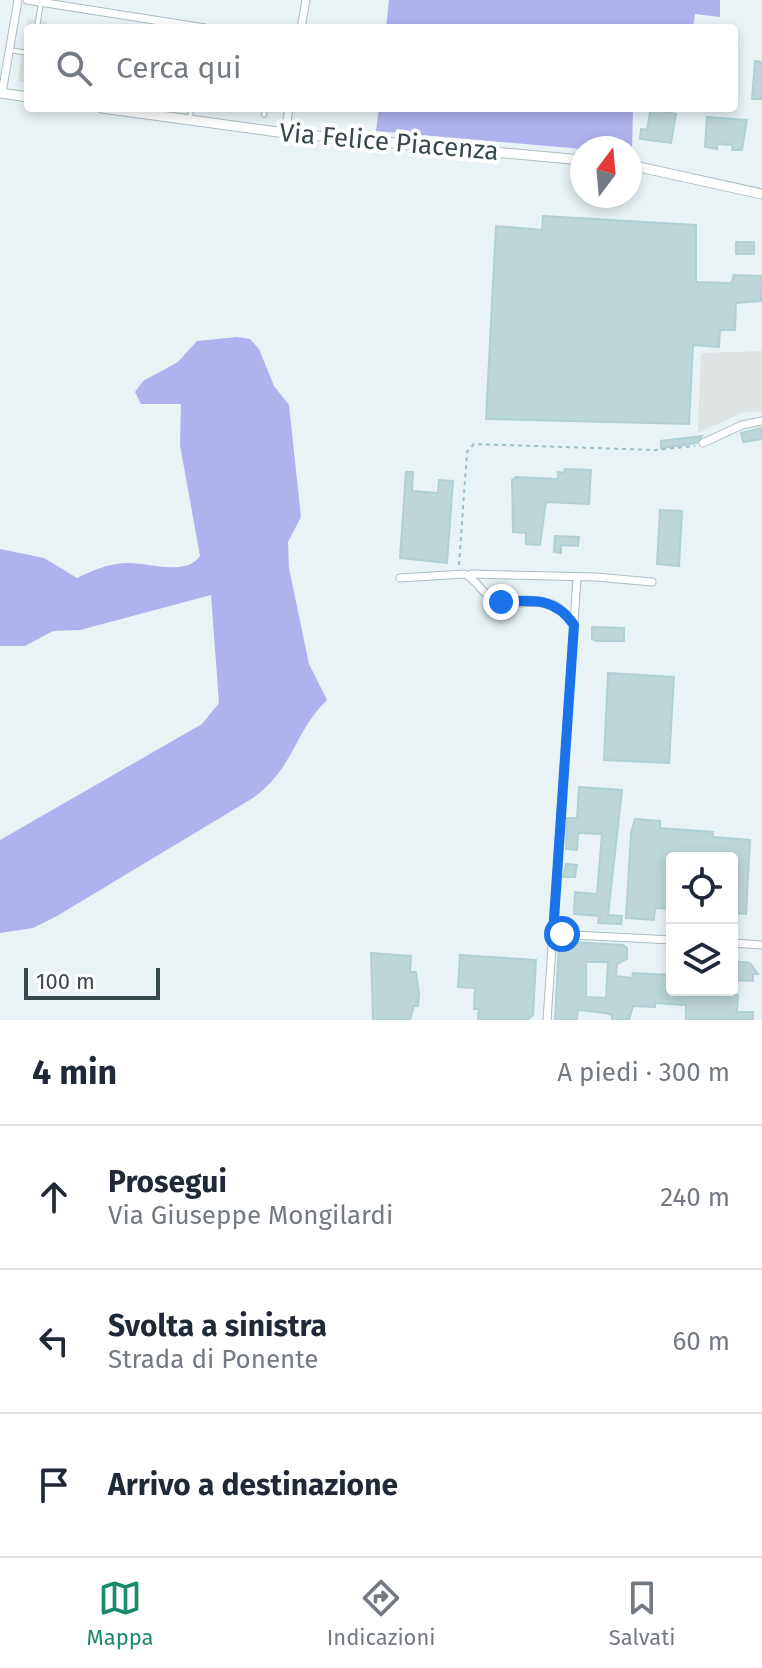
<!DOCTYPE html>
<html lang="it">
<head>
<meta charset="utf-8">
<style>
  :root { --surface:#fff; --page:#f6f6f7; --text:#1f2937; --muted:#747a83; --line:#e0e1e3; --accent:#1b896c }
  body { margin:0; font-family:"Fira Sans",sans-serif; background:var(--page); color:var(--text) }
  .controls { position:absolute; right:24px; bottom:24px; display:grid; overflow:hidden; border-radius:8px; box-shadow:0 4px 12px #0003 }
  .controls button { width:72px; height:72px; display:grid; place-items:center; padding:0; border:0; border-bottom:2px solid var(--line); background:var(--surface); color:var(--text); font:40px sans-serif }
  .compass { position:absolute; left:570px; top:136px; width:72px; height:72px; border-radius:50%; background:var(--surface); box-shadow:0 4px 12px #0003; rotate:16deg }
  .scale { position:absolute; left:24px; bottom:20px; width:136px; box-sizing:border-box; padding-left:8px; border:4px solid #36484a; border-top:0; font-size:22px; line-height:28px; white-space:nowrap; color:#36484a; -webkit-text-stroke:6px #fff; paint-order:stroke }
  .stop { position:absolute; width:24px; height:24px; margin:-18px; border:6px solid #1a73e8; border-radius:50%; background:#fff }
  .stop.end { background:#1a73e8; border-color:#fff; box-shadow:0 2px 8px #0008 }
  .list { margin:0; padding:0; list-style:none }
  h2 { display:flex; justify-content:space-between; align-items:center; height:104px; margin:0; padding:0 32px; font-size:34px }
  h2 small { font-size:26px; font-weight:400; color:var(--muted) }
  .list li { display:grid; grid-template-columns:52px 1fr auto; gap:24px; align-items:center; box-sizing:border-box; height:144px; padding:0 32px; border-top:2px solid var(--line) }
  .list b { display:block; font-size:30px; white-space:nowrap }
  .list p { margin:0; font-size:26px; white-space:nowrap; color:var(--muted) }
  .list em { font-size:26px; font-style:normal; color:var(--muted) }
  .icon { flex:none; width:44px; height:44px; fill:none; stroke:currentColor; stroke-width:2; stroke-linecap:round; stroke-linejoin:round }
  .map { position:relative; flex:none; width:762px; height:1020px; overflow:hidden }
  .search { position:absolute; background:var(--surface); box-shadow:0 4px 12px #0003; left:24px; right:24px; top:24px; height:88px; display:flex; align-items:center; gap:20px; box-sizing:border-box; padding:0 28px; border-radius:8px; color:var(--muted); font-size:30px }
  .sheet { height:536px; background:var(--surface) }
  nav { display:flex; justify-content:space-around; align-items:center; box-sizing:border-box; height:112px; border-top:2px solid var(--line); background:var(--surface); font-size:22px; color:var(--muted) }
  nav a { display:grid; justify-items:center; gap:4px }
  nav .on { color:var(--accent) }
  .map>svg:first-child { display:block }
  .green { fill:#afb2ed }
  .parking { fill:#dee3e4 }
  .building { fill:#bdd6d8; stroke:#b0d0d4; stroke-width:2; fill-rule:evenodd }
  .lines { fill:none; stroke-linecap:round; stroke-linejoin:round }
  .service-casing { stroke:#aabec2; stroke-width:6 }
  .minor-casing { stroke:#aabec2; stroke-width:9 }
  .tertiary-casing { stroke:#aabec2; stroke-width:11 }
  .path { stroke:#9abfc5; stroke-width:2; stroke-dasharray:4 4; stroke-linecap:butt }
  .service { stroke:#fff; stroke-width:4 }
  .minor { stroke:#fff; stroke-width:7 }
  .tertiary { stroke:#fff; stroke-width:9 }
  .route { stroke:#1a73e8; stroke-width:10 }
  .labels { text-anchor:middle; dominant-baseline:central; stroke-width:8; stroke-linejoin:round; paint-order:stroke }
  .street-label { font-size:26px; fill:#36484a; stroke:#fff }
</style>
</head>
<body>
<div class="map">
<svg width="762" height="1020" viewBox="0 0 762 1020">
  <rect width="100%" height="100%" fill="#e9f3f6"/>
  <g class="green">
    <polygon points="389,0 720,0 720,17 695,14 693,28 386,28"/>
    <polygon points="379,108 633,108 632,154 630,148 582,149 376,131"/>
    <path d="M237 337 250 339 259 349 274 386 289 405 301 517 288 542 289 568 309 664 327 700C294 732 295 767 253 798L57 916 33 928 0 933V840L202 724 219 703 211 595 80 630 53 631 25 646H0V549L44 558 77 578C94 570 107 564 126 563 149 562 185 577 200 556L180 445 181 404H141L135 392 143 381 178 362 197 341Z"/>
  </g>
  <g class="parking">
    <polygon points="28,19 47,21 46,28 28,28 28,83 18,81"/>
    <polygon points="762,351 762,411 742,413 698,433 701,353"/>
  </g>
  <g class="building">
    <polygon points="755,61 762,62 762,99 752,99"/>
    <polygon points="651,108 676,114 671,143 640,139 641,129 647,130"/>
    <polygon points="707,117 747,120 742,150 732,150 733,145 717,144 717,149 705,147"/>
    <polygon points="543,216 696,225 696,282 731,283 734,275 762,276 761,301 736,303 735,330 720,330 719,347 693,345 689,424 486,419 496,226 542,230"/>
    <rect x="736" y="242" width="18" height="12"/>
    <polygon points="762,428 762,439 743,442 741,433"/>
    <polygon points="702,436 697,443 661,448 661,441"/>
    <polygon points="565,469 591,470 589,504 546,502 540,545 526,544 526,533 513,532 512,480 516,477 558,479 558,472 564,473"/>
    <polygon points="406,472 413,472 412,491 438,493 439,480 453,481 447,563 400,558"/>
    <polygon points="660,510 682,511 679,566 657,564"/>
    <polygon points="555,536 579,537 578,546 561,545 561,553 554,552"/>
    <polygon points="592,627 624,628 624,641 596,641 592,639"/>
    <polygon points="608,673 674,677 669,763 604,760"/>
    <polygon points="579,787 622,790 608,915 622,916 621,924 598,923 599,916 574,914 575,892 597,894 602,834 578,833 577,850 566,849 567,818 577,818"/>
    <polygon points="635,819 660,821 660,828 713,832 713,837 750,840 746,914 732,913 732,858 672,858 672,909 655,908 654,920 626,918 631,833"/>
    <polygon points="566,864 577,865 575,877 563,877"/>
    <path d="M559 941 623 945 627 948V959L617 964 616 976 632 978 633 973 672 975V990H728V994L738 995 737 1012H753V1020H686V1005L655 1003V1007L633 1006 629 1020H612V1015L605 1013 578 1010 577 1020H555ZM586 962H608L606 998 586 997Z"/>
    <polygon points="371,953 411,956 410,972 416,972 419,993 418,1006 414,1006 410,1020 373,1020"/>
    <polygon points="460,955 536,960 533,1015 527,1020 478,1019 479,1009 474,1009 475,988 458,987"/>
    <polygon points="732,961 750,963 758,974 753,974 753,981 732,980"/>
  </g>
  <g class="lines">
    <defs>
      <g id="service">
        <polyline points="37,28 41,2"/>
        <polyline points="9,50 28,53"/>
        <polyline points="264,115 265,108"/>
        <polyline points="190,118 191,108"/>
      </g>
      <g id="minor">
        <polyline points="27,0 205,28"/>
        <polyline points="301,28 306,0"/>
        <polyline points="2,93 18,0"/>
        <polyline points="285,133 289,108"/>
        <polyline points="703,443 742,425 762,421"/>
        <polyline points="471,574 596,577 652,582"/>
        <path d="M400 578 464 574C477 579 481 593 493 599 522 614 547 583 573 623"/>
        <polyline points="553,934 672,940"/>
        <polyline points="732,943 762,945"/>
        <polyline points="547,1020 577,578"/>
      </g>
      <g id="tertiary">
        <polyline points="0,93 28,97"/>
        <polyline points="102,108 285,133 582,160"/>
        <polyline points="630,165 762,194"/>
      </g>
    </defs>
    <use href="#service" class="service-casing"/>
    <use href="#minor" class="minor-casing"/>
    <use href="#tertiary" class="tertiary-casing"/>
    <polyline class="path" points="459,565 467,452 474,444 655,450 695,446"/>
    <use href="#service" class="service"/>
    <use href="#minor" class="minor"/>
    <use href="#tertiary" class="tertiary"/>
  </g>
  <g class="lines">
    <path class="route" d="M501 602C532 600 555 597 574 625L553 934H562"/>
  </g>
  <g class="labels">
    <g class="street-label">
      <text transform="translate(389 142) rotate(5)">Via Felice Piacenza</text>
    </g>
  </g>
</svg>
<div class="controls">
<button><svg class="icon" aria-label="locate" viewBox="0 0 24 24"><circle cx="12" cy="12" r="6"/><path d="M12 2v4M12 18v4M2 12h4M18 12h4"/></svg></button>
<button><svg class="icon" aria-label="layers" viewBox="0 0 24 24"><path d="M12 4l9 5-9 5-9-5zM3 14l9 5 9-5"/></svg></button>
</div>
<svg class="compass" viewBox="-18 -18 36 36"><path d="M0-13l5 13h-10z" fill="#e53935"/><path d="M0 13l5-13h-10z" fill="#747a83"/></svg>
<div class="scale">100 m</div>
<div class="stop" style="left:562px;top:934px"></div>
<div class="stop end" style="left:501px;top:602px"></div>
<div class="search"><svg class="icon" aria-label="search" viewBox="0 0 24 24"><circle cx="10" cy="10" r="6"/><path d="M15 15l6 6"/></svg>Cerca qui</div>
</div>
<section class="sheet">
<h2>4 min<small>A piedi · 300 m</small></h2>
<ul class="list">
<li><svg class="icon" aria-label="ahead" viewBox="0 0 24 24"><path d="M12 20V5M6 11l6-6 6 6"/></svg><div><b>Prosegui</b><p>Via Giuseppe Mongilardi</p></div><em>240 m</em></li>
<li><svg class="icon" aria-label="left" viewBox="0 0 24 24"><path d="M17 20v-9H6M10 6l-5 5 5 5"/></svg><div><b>Svolta a sinistra</b><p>Strada di Ponente</p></div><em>60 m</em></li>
<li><svg class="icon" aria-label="arrive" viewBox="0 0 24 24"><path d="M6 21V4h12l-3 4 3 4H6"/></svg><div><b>Arrivo a destinazione</b></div></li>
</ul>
</section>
<nav>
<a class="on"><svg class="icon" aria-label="map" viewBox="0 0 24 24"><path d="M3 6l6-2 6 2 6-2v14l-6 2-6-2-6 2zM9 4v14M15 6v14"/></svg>Mappa</a>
<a><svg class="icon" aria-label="directions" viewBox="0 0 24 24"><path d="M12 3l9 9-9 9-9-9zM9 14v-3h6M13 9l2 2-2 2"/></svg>Indicazioni</a>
<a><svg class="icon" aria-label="saved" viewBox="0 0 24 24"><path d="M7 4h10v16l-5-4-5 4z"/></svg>Salvati</a>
</nav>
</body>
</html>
